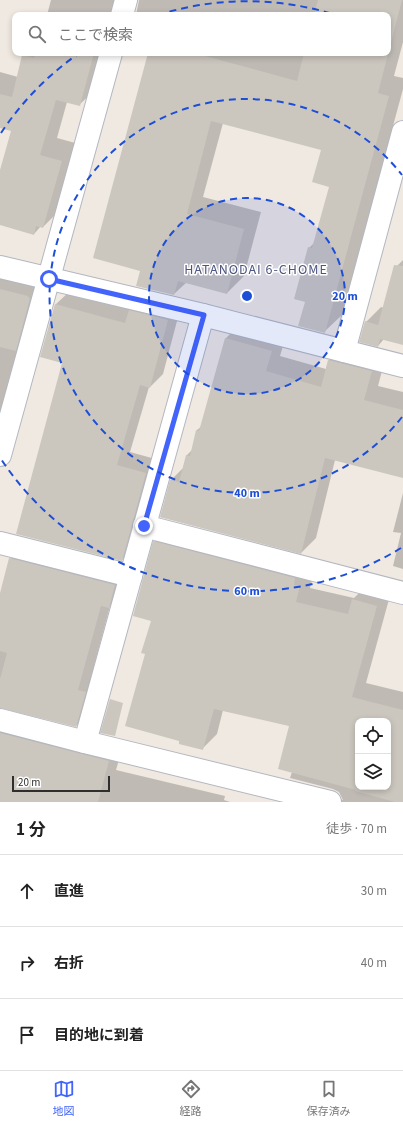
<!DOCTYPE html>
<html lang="ja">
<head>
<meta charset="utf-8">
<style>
  :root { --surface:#fff; --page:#f6f6f6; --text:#222; --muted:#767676; --line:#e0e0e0; --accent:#4264fb }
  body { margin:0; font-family:"Source Sans 3","Noto Sans JP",sans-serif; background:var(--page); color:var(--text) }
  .controls { position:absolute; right:12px; bottom:12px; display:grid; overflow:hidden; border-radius:8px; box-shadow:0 2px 6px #0003 }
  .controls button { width:36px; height:36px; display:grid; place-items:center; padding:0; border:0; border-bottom:1px solid var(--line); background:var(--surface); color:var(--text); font:20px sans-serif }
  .scale { position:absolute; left:12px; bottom:10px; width:98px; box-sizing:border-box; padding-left:4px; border:2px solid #2e2e2e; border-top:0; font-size:11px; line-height:14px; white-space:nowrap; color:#2e2e2e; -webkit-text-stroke:3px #fff; paint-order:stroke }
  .stop { position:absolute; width:12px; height:12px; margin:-9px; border:3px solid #4264fb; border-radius:50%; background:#fff }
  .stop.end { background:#4264fb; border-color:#fff; box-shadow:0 1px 4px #0008 }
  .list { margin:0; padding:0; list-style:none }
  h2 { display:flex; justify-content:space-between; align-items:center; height:52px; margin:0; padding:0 16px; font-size:17px }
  h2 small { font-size:13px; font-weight:400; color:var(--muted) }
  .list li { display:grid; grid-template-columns:26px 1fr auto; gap:12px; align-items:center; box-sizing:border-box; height:72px; padding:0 16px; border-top:1px solid var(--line) }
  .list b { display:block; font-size:15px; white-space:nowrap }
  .list em { font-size:13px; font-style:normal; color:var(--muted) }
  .icon { flex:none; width:22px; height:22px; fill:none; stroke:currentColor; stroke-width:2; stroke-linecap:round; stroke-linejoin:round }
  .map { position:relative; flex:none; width:403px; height:802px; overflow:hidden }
  .search { position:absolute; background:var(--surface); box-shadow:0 2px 6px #0003; left:12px; right:12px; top:12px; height:44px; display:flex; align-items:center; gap:10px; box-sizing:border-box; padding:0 14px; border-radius:8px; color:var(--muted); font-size:15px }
  .sheet { height:268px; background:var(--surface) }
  nav { display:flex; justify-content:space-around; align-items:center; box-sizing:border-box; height:56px; border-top:1px solid var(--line); background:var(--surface); font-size:11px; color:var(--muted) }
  nav a { display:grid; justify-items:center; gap:2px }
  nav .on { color:var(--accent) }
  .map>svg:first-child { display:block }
  .shadow { fill:#0003; fill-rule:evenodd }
  .building { fill:#cbc7bf; fill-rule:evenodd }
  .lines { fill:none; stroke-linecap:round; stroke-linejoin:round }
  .minor-casing { stroke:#b4b7c1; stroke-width:24 }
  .minor { stroke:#fff; stroke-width:22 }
  .route { stroke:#4264fb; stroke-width:5 }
  .ring { fill:none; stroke:#1d4ed8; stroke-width:2; stroke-dasharray:7 5 }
  .labels { text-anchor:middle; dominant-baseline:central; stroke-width:3; stroke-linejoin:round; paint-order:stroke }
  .neighbourhood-label { font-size:14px; letter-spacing:1px; fill:#4d5680; stroke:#fff }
  .centre { fill:#1d4ed8; stroke:#fff; stroke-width:2 }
  .ring-label { font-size:12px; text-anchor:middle; font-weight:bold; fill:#1d4ed8; stroke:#fff; stroke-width:3; stroke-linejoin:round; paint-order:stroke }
</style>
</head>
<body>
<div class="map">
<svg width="403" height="802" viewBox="0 0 403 802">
  <rect width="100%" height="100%" fill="#efe9e1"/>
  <g class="shadow">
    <polygon points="51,0 120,0 116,15 47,15"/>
    <polygon points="139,0 403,0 403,42 394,76 403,78 403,89 342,315 324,332 306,301 309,248 315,242 330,186 322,149 223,123 203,197 261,212 244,276 227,293 187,282 174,294 141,270 149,53 388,53 388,15 136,15"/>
    <polygon points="26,53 106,53 97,88 79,105 67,102 57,138 79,144 60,210 43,227 41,226 34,234 0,224 0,173 12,130 0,127 0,72 18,77 23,56"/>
    <polygon points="403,260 403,344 384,339 378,346 366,322 381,307 384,308 394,269"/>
    <polygon points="0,272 41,283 20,364 11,372 0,414"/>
    <polygon points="69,292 181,306 163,374 150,387 149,387 130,452 159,460 135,546 122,560 63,363 55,305"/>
    <polygon points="241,323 286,336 280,356 326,369 329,360 344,345 386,356 378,386 403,392 403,477 335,460 316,538 301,553 161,517 171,480 183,468 187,455 192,450 197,430 202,426 226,338"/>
    <polygon points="403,493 403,569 393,566 401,533 393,532"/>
    <path d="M169 527 314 572 310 588 354 598 367 585 391 592 366 683 403 692V802H285L298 789 343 800 339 792 333 789 290 778 292 772 291 726 223 710 217 734 202 749 146 654 152 620 154 542ZM358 721H388V787H358Z"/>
    <polygon points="24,545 128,572 122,594 110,606 91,677 99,679 89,712 76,726 0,707 0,612 10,559"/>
    <polygon points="0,713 123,746 116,770 225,796 224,800 230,802 0,802"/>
  </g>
  <g class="building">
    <polygon points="318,0 402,0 378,93 389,96 325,333 298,326 305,302 294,299 308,247 312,248 329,187 312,182 321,150 211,121 187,214 244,229 227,294 178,281 174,295 136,286 140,271 93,258 148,53 194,53 297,81 304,53 388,53 388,15 314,15"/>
    <polygon points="35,53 94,53 80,106 56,100 40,155 62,161 43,228 36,226 34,235 0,225 0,170 11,131 0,128 0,94 12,97 22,55 34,58"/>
    <polygon points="394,265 403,266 403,345 380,339 378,347 359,342 365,321 378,325"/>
    <polygon points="0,289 28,296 28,297 30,298 16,351 0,347"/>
    <polygon points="55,304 125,323 129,310 168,320 150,388 140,385 117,465 146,473 122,561 16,534 62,363 40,357"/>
    <polygon points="225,338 272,351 266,371 321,387 328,360 372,371 364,400 403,410 403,478 325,458 301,554 160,517 170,480 179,482 186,455 190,456 196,430 199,431"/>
    <path d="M153 541 295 578 294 585 300 586 296 602 348 614 352 599 377 606 352 697 403 710V802H395L355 791 356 790 278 769 289 726 214 709 203 750 179 744V741L125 726 145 654 141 653 151 621 133 616ZM358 721H388V787H358Z"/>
    <polygon points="9,558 115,585 109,608 101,606 78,690 86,692 76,727 0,708 0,679 7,653 0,651 0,593"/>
    <polygon points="110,699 123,703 115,736 100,733"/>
    <polygon points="0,733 109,761 98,802 0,802"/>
  </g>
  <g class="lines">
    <defs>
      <g id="minor">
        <polyline points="122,15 126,0"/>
        <polyline points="0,267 203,315 403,366"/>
        <polyline points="344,351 403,132"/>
        <polyline points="0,455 111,53"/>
        <polyline points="144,526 403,593"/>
        <polyline points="0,543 131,576"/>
        <polyline points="0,720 85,742 330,802"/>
        <polyline points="85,742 203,315"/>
      </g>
    </defs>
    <use href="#minor" class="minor-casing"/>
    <use href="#minor" class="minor"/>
  </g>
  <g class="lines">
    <polyline class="route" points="49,279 204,315 144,526"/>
  </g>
  <circle cx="247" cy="296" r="98" fill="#1d4ed8" fill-opacity=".12"/>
  <g class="ring">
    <circle cx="247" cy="296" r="98"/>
    <path d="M402 417A197 197 0 1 1 402 175"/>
    <path d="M401 548A295 295 0 0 1 1 459M1 133A295 295 0 0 1 78 54M158 15A295 295 0 0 1 336 15"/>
  </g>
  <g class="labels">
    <g class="neighbourhood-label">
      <text x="256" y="270">HATANODAI 6-CHOME</text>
    </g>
  </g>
  <circle cx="247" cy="296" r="6" class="centre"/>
  <g class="ring-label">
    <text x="345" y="300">20 m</text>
    <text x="247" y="497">40 m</text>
    <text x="247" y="595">60 m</text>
  </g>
</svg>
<div class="controls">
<button><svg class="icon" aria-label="locate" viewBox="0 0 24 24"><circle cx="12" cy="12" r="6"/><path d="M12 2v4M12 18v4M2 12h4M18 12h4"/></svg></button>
<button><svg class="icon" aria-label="layers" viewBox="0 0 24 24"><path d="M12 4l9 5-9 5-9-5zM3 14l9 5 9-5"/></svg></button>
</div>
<div class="scale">20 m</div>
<div class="stop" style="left:49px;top:279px"></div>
<div class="stop end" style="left:144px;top:526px"></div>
<div class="search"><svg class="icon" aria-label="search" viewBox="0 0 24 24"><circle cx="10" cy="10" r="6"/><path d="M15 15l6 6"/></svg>ここで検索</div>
</div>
<section class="sheet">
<h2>1 分<small>徒歩 · 70 m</small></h2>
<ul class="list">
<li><svg class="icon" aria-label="ahead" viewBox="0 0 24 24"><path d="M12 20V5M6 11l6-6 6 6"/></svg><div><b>直進</b></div><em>30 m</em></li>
<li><svg class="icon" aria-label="right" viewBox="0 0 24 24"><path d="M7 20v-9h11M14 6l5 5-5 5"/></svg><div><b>右折</b></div><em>40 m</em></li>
<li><svg class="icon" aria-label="arrive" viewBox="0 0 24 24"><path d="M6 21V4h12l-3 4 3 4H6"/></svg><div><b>目的地に到着</b></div></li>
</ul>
</section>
<nav>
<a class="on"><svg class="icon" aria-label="map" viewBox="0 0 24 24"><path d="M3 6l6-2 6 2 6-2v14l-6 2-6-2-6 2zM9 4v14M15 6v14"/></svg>地図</a>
<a><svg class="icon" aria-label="directions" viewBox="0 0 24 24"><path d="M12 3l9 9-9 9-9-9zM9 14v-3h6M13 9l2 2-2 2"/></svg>経路</a>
<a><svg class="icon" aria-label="saved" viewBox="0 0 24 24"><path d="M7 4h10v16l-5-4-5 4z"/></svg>保存済み</a>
</nav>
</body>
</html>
